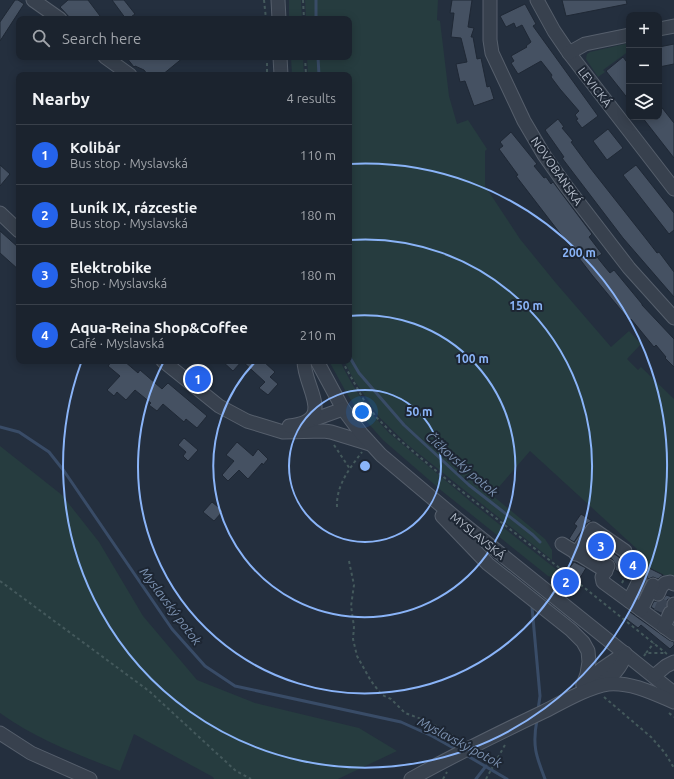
<!DOCTYPE html>
<html lang="en">
<head>
<meta charset="utf-8">
<style>
  :root { --surface:#1b232e; --page:#242b36; --text:#f1f3f6; --muted:#a0a4aa; --line:#39404a; --accent:#2563eb }
  body { margin:0; font-family:Ubuntu,sans-serif; background:var(--page); color:var(--text) }
  .controls { position:absolute; right:12px; top:12px; display:grid; overflow:hidden; border-radius:8px; box-shadow:0 2px 10px #0003 }
  .controls button { width:36px; height:36px; display:grid; place-items:center; padding:0; border:0; border-bottom:1px solid var(--line); background:var(--surface); color:var(--text); font:20px sans-serif }
  .you { position:absolute; left:362px; top:412px; width:14px; height:14px; margin:-10px; border:3px solid #fff; border-radius:50%; background:#1a73e8; box-shadow:0 0 0 6px #1a73e833 }
  .badge { display:grid; place-items:center; width:26px; height:26px; border-radius:50%; background:var(--accent); color:#fff; font-size:13px; font-weight:700 }
  .pin { position:absolute; translate:-50% -50%; border:2px solid #fff; box-shadow:0 1px 4px #0006 }
  .list { margin:0; padding:0; list-style:none }
  h2 { display:flex; justify-content:space-between; align-items:center; height:52px; margin:0; padding:0 16px; font-size:17px }
  h2 small { font-size:13px; font-weight:400; color:var(--muted) }
  .list li { display:grid; grid-template-columns:26px 1fr auto; gap:12px; align-items:center; box-sizing:border-box; height:60px; padding:0 16px; border-top:1px solid var(--line) }
  .list b { display:block; font-size:15px; white-space:nowrap }
  .list p { margin:0; font-size:13px; white-space:nowrap; color:var(--muted) }
  .list em { font-size:13px; font-style:normal; color:var(--muted) }
  .icon { flex:none; width:22px; height:22px; fill:none; stroke:currentColor; stroke-width:2; stroke-linecap:round; stroke-linejoin:round }
  .map { position:relative; flex:none; width:674px; height:779px; overflow:hidden }
  .search { position:absolute; background:var(--surface); box-shadow:0 2px 10px #0003; left:16px; top:16px; width:336px; height:44px; display:flex; align-items:center; gap:10px; box-sizing:border-box; padding:0 14px; border-radius:8px; color:var(--muted); font-size:15px }
  .panel { position:absolute; background:var(--surface); box-shadow:0 2px 10px #0003; left:16px; top:72px; width:336px; height:292px; border-radius:8px }
  .map>svg:first-child { display:block }
  .green { fill:#263c3f }
  .lines { fill:none; stroke-linecap:round; stroke-linejoin:round }
  .stream { stroke:#394c67; stroke-width:3 }
  .building { fill:#455162; stroke:#1f2835 }
  .minor-tunnel { stroke:#3a4453; stroke-width:13; stroke-dasharray:13 6; stroke-linecap:butt }
  .minor-casing { stroke:#565f6c; stroke-width:15 }
  .path { stroke:#44595c; stroke-width:2; stroke-dasharray:3 3; stroke-linecap:butt }
  .minor { stroke:#38414e; stroke-width:13 }
  .ring { fill:none; stroke:#8ab4f8; stroke-width:2 }
  .labels { text-anchor:middle; dominant-baseline:central; stroke-width:4; stroke-linejoin:round; paint-order:stroke }
  .street-label { font-size:12px; fill:#b4bcc9; stroke:#1d2633 }
  .water-label { font-size:13px; font-style:italic; fill:#7c92b1; stroke:#1d2633 }
  .centre { fill:#8ab4f8; stroke:#1d2633; stroke-width:2 }
  .ring-label { font-size:12px; text-anchor:middle; font-weight:bold; fill:#8ab4f8; stroke:#1d2633; stroke-width:4; stroke-linejoin:round; paint-order:stroke }
</style>
</head>
<body>
<div class="map">
<svg width="674" height="779" viewBox="0 0 674 779">
  <rect width="100%" height="100%" fill="#242f3e"/>
  <g class="green">
    <polygon points="289,0 301,0 302,19 289,19"/>
    <polygon points="305,0 438,0 437,20 440,21 449,96 457,124 468,120 487,149 485,151 485,186 520,239 555,282 611,347 629,331 641,344 627,359 638,370 641,367 674,399 674,580 633,560 637,549 530,451 492,495 545,539 552,550 552,560 408,445 379,417 354,380 344,361 349,361 349,75 308,75 307,57 349,57 349,19 306,19"/>
    <polygon points="629,43 629,51 603,70 605,72 598,77 586,59 587,54 590,52"/>
    <polygon points="291,57 303,57 304,75 292,75"/>
    <path d="M329 361H340C353 388 369 412 389 433L471 502 566 577 563 581 548 576 442 491 383 440 360 414 346 392Z"/>
    <path d="M0 446 62 495 99 542 143 616 197 680 255 703 359 728 397 751 338 779H214L213 777 134 734 120 771C79 755 36 739 0 713Z"/>
  </g>
  <g class="lines">
    <g class="stream">
      <polyline points="316,0 316,19"/>
      <polyline points="318,57 319,75"/>
      <polyline points="349,356 359,373 404,425 469,485 533,535 540,542"/>
      <polyline points="0,427 19,432 49,452 64,471 172,629 205,666 235,686 401,722 432,736 457,750"/>
      <polyline points="532,607 540,696 538,710"/>
      <path d="M537 720C532 745 536 756 545 779"/>
      <polyline points="466,755 507,779"/>
      <polyline points="476,779 486,766"/>
    </g>
  </g>
  <g class="building">
    <polygon points="15,0 18,0 24,4 0,41 0,22"/>
    <polygon points="68,0 88,0 100,16 96,19 71,19 60,7"/>
    <polygon points="112,0 124,0 135,14 128,19 126,19"/>
    <polygon points="452,0 472,0 468,27 474,28 471,37 473,37 477,59 481,58 487,87 490,86 494,99 474,106 465,81 460,82 456,64 467,62 461,38 451,37 454,13 450,13"/>
    <polygon points="562,0 626,0 627,4 566,16"/>
    <polygon points="525,4 536,24 533,26 598,116 582,128 576,120 578,119 575,115 579,111 560,89 551,77 552,75 541,61 518,74 511,63 514,61 511,56 527,47 526,46 531,42 522,25 516,28 514,23 506,27 500,16"/>
    <polygon points="674,44 674,64 659,67 659,47"/>
    <polygon points="126,57 184,57 162,75 148,75 144,70 135,66 134,67"/>
    <polygon points="623,57 629,65 629,100 606,71"/>
    <polygon points="659,104 674,123 674,158 642,117 659,117"/>
    <polygon points="558,119 564,127 562,128 573,141 571,142 591,169 647,240 657,253 659,252 674,272 674,297 623,238 562,158 564,157 545,130"/>
    <polygon points="608,129 623,148 607,160 593,141"/>
    <polygon points="511,132 537,164 534,166 544,178 546,177 551,184 553,182 592,234 589,237 602,254 597,257 605,267 610,273 614,270 642,304 642,305 674,339 674,367 665,358 666,357 656,345 654,347 631,319 630,321 592,275 516,176 518,175 499,149 503,146 500,142"/>
    <polygon points="0,165 10,174 0,186"/>
    <polygon points="636,165 674,213 674,230 669,234 623,175"/>
    <polygon points="0,231 19,248 19,270 0,253"/>
    <polygon points="112,361 124,361 138,373 140,370 162,389 168,383 207,416 197,428 186,419 184,422 163,404 157,411 149,405 151,403 135,390 126,400 117,392 114,396 107,390 120,376 108,366"/>
    <polygon points="222,361 242,361 233,371"/>
    <polygon points="242,361 263,361 275,372 270,377 278,384 268,395 259,388 265,382"/>
    <polygon points="184,438 198,450 188,461 183,456 186,452 178,445"/>
    <polygon points="237,442 253,456 258,449 268,459 263,465 262,463 248,479 239,470 228,481 222,475 234,461 226,455"/>
    <polygon points="212,502 223,511 214,521 203,512"/>
    <polygon points="581,514 592,521 586,524 574,542 569,539 577,526 574,524"/>
    <polygon points="595,540 620,558 625,559 629,558 663,575 658,579 653,577 648,579 646,574 643,572 639,571 635,573 632,578 615,570 616,565 612,559 607,558 603,560 588,551"/>
    <polygon points="574,562 586,568 580,578 568,570"/>
    <polygon points="666,595 672,597 667,600 666,606 661,613 651,607 654,601 659,602 662,601"/>
    <polygon points="630,612 669,640 674,642 674,645 670,649 641,625 638,628 625,618"/>
  </g>
  <g class="lines">
    <polyline class="minor-tunnel" points="660,612 667,595"/>
    <defs>
      <g id="minor">
        <polyline points="33,0 60,19"/>
        <polyline points="278,0 279,19"/>
        <polyline points="490,0 490,40 492,53 524,121 544,155 566,186 629,268 674,318"/>
        <polyline points="537,0 554,31 569,53 674,189"/>
        <polyline points="659,29 674,26"/>
        <polyline points="569,53 585,44 629,35"/>
        <polyline points="105,57 130,75"/>
        <polyline points="280,57 281,75"/>
        <polyline points="0,213 19,231"/>
        <polyline points="163,361 219,406 247,421 283,432 324,431 331,432 370,444"/>
        <polyline points="317,361 343,409 361,433 381,455 456,518 674,693"/>
        <polyline points="307,422 343,409"/>
        <path d="M289 426C337 421 304 388 304 361"/>
        <polyline points="442,516 488,564 571,630 583,642 588,651 589,662 587,674 583,685"/>
        <polyline points="562,544 606,571"/>
        <polyline points="576,554 593,529 625,551"/>
        <polyline points="608,566 602,577 603,582 674,634"/>
        <polyline points="658,594 661,587 665,583 670,582 674,584"/>
        <polyline points="629,601 640,579"/>
        <polyline points="674,605 674,604"/>
        <polyline points="641,610 653,585"/>
        <polyline points="664,627 670,613"/>
        <polyline points="654,676 666,666 674,662"/>
        <polyline points="583,685 603,668 625,653"/>
        <path d="M599 685C611 678 621 668 625 655"/>
        <polyline points="0,733 31,753 90,779"/>
        <path d="M411 779C454 755 499 733 543 712 561 703 588 687 608 684 631 682 653 693 674 702"/>
      </g>
    </defs>
    <use href="#minor" class="minor-casing"/>
    <g class="path">
      <polyline points="264,0 266,19"/>
      <polyline points="303,0 304,19"/>
      <polyline points="267,57 267,75"/>
      <polyline points="305,57 306,75"/>
      <polyline points="342,361 365,402 377,418 395,436 441,475 571,577 667,654"/>
      <polyline points="334,445 350,469"/>
      <path d="M337 507C336 485 350 468 362 452"/>
      <polyline points="349,561 354,585 351,606 354,627 353,639 357,656 371,681 382,695 391,699 405,713 427,721 461,740"/>
      <polyline points="0,581 149,691 236,771 251,779"/>
      <polyline points="566,582 571,577"/>
      <polyline points="622,583 626,575"/>
      <polyline points="646,653 654,643"/>
      <polyline points="644,656 646,653 664,653"/>
      <polyline points="604,697 651,737 665,753 674,768"/>
      <polyline points="669,713 674,717"/>
      <polyline points="443,779 447,772"/>
      <polyline points="486,779 506,743"/>
    </g>
    <use href="#minor" class="minor"/>
  </g>
  <g class="ring">
    <circle cx="365" cy="466" r="76"/>
    <path d="M349 316A151 151 0 1 1 256 361"/>
    <path d="M349 240A227 227 0 1 1 164 361"/>
    <path d="M349 164A302 302 0 1 1 81 363"/>
  </g>
  <g class="labels">
    <g class="street-label">
      <text transform="translate(595 87) rotate(52)">LEVICKÁ</text>
      <text transform="translate(557 171) rotate(55)">NOVOBANSKÁ</text>
      <text transform="translate(478 536) rotate(39)">MYSLAVSKÁ</text>
    </g>
    <g class="water-label">
      <text transform="translate(462 464) rotate(41)">Čičkovský potok</text>
      <text transform="translate(171 606) rotate(53)">Myslavský potok</text>
      <text transform="translate(460 742) rotate(28)">Myslavský potok</text>
    </g>
  </g>
  <circle cx="365" cy="466" r="6" class="centre"/>
  <g class="ring-label">
    <text x="579" y="257">200 m</text>
    <text x="526" y="310">150 m</text>
    <text x="472" y="363">100 m</text>
    <text x="419" y="416">50 m</text>
  </g>
</svg>
<div class="controls">
<button>+</button>
<button>−</button>
<button><svg class="icon" aria-label="layers" viewBox="0 0 24 24"><path d="M12 4l9 5-9 5-9-5zM3 14l9 5 9-5"/></svg></button>
</div>
<div class="you"></div>
<div class="pin badge" style="left:198px;top:379px">1</div>
<div class="pin badge" style="left:566px;top:582px">2</div>
<div class="pin badge" style="left:601px;top:546px">3</div>
<div class="pin badge" style="left:633px;top:565px">4</div>
<div class="search"><svg class="icon" aria-label="search" viewBox="0 0 24 24"><circle cx="10" cy="10" r="6"/><path d="M15 15l6 6"/></svg>Search here</div>
<section class="panel">
<h2>Nearby<small>4 results</small></h2>
<ul class="list">
<li><span class="badge">1</span><div><b>Kolibár</b><p>Bus stop · Myslavská</p></div><em>110 m</em></li>
<li><span class="badge">2</span><div><b>Luník IX, rázcestie</b><p>Bus stop · Myslavská</p></div><em>180 m</em></li>
<li><span class="badge">3</span><div><b>Elektrobike</b><p>Shop · Myslavská</p></div><em>180 m</em></li>
<li><span class="badge">4</span><div><b>Aqua-Reina Shop&amp;Coffee</b><p>Café · Myslavská</p></div><em>210 m</em></li>
</ul>
</section>
</div>
</body>
</html>
